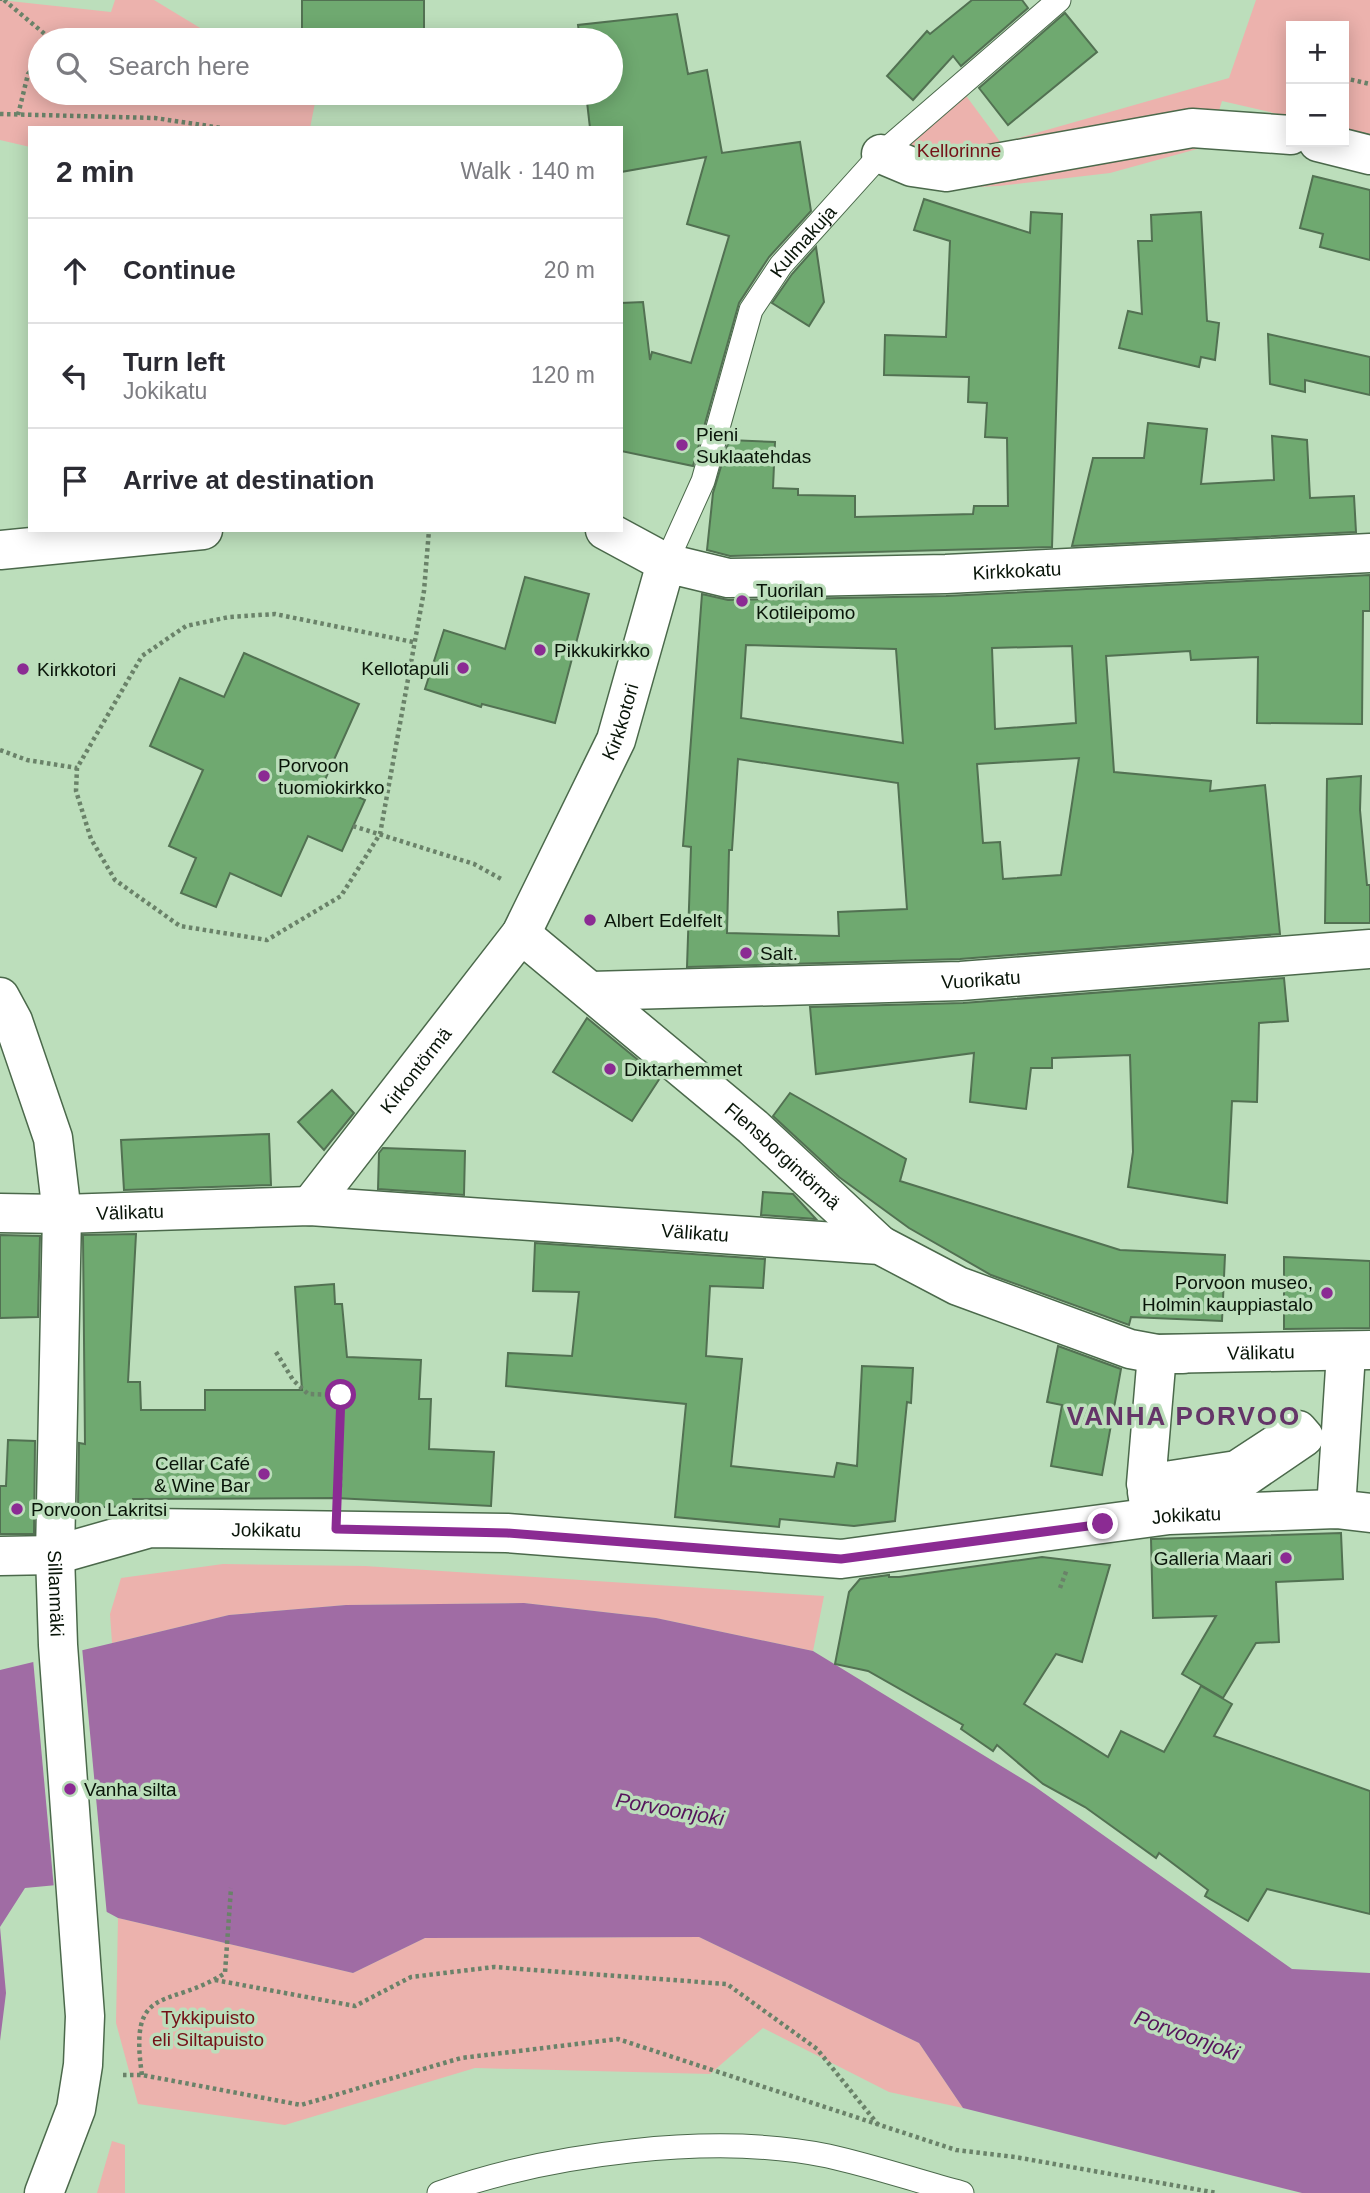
<!DOCTYPE html>
<html lang="en">
<head>
<meta charset="utf-8">
<style>
  :root { --surface:#fff; --page:#f2f2f3; --text:#2b2b33; --muted:#7c7c81; --line:#e1e1e2 }
  body { margin:0; font-family:Helvetica,sans-serif; background:var(--page); color:var(--text) }
  .controls { position:absolute; right:21px; top:21px; display:grid; overflow:hidden; border-radius:0px; box-shadow:0 4px 18px #0003 }
  .controls button { width:63px; height:63px; display:grid; place-items:center; padding:0; border:0; border-bottom:2px solid var(--line); background:var(--surface); color:var(--text); font:35px sans-serif }
  .stop { position:absolute; width:21px; height:21px; margin:-16px; border:5px solid #8b2b93; border-radius:50%; background:#fff }
  .stop.end { background:#8b2b93; border-color:#fff; box-shadow:0 2px 7px #0008 }
  .list { margin:0; padding:0; list-style:none }
  h2 { display:flex; justify-content:space-between; align-items:center; height:91px; margin:0; padding:0 28px; font-size:30px }
  h2 small { font-size:23px; font-weight:400; color:var(--muted) }
  .list li { display:grid; grid-template-columns:46px 1fr auto; gap:21px; align-items:center; box-sizing:border-box; height:105px; padding:0 28px; border-top:2px solid var(--line) }
  .list b { display:block; font-size:26px; white-space:nowrap }
  .list p { margin:0; font-size:23px; white-space:nowrap; color:var(--muted) }
  .list em { font-size:23px; font-style:normal; color:var(--muted) }
  .icon { flex:none; width:38px; height:38px; fill:none; stroke:currentColor; stroke-width:2; stroke-linecap:round; stroke-linejoin:round }
  .map { position:relative; flex:none; width:1370px; height:2193px; overflow:hidden }
  .search { position:absolute; background:var(--surface); box-shadow:0 4px 18px #0003; left:28px; top:28px; width:595px; height:77px; display:flex; align-items:center; gap:18px; box-sizing:border-box; padding:0 24px; border-radius:38px; color:var(--muted); font-size:26px }
  .panel { position:absolute; background:var(--surface); box-shadow:0 4px 18px #0003; left:28px; top:126px; width:595px; height:406px; border-radius:0px }
  .map>svg:first-child { display:block }
  .green { fill:#ecb2ad }
  .water { fill:#a06ca4 }
  .pier { fill:#bcdebb }
  .building { fill:#6fa970; stroke:#527152; stroke-width:2; fill-rule:evenodd }
  .lines { fill:none; stroke-linecap:round; stroke-linejoin:round }
  .lane-casing { stroke:#4b694b; stroke-width:25 }
  .street-casing { stroke:#4b694b; stroke-width:41 }
  .secondary-casing { stroke:#4b694b; stroke-width:41 }
  .path { stroke:#6a8269; stroke-width:4.5; stroke-dasharray:3.5 3.5; stroke-linecap:butt }
  .lane { stroke:#fff; stroke-width:23 }
  .street { stroke:#fff; stroke-width:38 }
  .secondary { stroke:#fff; stroke-width:38 }
  .route { stroke:#8b2b93; stroke-width:9 }
  .poi-dot { fill:#8b2b93; stroke:#bcdebb; stroke-width:2.5 }
  .labels { text-anchor:middle; dominant-baseline:central; stroke-width:7; stroke-linejoin:round; paint-order:stroke }
  .park-label { font-size:19px; fill:#741117; stroke:#bcdebb }
  .street-label { font-size:19px; fill:#091509; stroke:#bcdebb }
  .poi-label { font-size:19px; fill:#091509; stroke:#bcdebb; text-anchor:start }
  .water-label { font-size:21px; font-style:italic; fill:#56145c; stroke:#bcdebb }
  .district-label { font-size:26px; font-weight:bold; letter-spacing:2px; fill:#643568; stroke:#bcdebb }
</style>
</head>
<body>
<div class="map">
<svg width="1370" height="2193" viewBox="0 0 1370 2193">
  <rect width="100%" height="100%" fill="#bcdebb"/>
  <g class="green">
    <polygon points="0,0 111,12 115,0 154,0 220,40 40,40 40,93 307,93 316,98 310,128 30,128 30,147 0,140"/>
    <polygon points="1256,0 1370,0 1370,134 1344,128 1344,26 1291,26 1291,117 1222,101 1208,146 1110,173 999,186 928,189 882,171 964,93 1001,143 1229,78"/>
    <polygon points="223,1564 365,1566 824,1596 813,1651 656,1618 524,1603 346,1605 229,1615 112,1643 110,1614 121,1578"/>
    <polygon points="118,1918 353,1973 425,1938 699,1937 919,2043 963,2108 889,2092 763,2028 710,2074 475,2068 285,2125 138,2104 116,2023"/>
    <polygon points="112,2141 125,2145 125,2193 97,2193"/>
  </g>
  <polygon class="water" points="524,1603 656,1618 813,1651 1034,1786 1292,1969 1370,1973 1370,2193 1302,2193 963,2108 919,2043 699,1937 425,1938 353,1973 118,1918 57,1885 25,1888 0,1927 6,1993 0,2041 0,1670 229,1615 346,1605"/>
  <polygon class="pier" points="82,1647 107,1916 54,1889 33,1659"/>
  <g class="building">
    <polygon points="302,0 424,0 424,30 302,31"/>
    <polygon points="972,0 1022,0 1028,8 961,66 953,56 913,100 887,76 927,31 930,34"/>
    <polygon points="1065,13 1097,52 1008,125 979,88"/>
    <polygon points="677,14 688,74 707,70 722,153 800,142 811,211 769,257 739,303 693,466 621,451 621,303 643,302 650,360 652,352 691,363 729,236 687,224 706,157 621,172 621,128 590,128 586,93 611,93 611,40 580,40 578,25"/>
    <polygon points="1313,176 1370,190 1370,260 1320,247 1323,234 1300,228"/>
    <polygon points="924,199 1030,233 1031,212 1062,214 1052,547 730,556 707,550 713,493 729,440 775,442 773,488 798,489 798,495 855,496 855,517 973,514 974,506 1008,506 1007,438 985,437 987,403 968,402 969,377 884,375 885,335 946,337 950,241 914,230"/>
    <polygon points="1201,212 1207,321 1219,323 1215,360 1201,357 1199,367 1119,348 1128,311 1142,314 1138,241 1152,241 1151,215"/>
    <polygon points="816,247 824,302 809,326 772,303 792,274"/>
    <polygon points="1268,334 1370,357 1370,395 1305,380 1305,392 1270,384"/>
    <polygon points="1148,423 1207,429 1201,484 1274,480 1272,436 1307,440 1310,498 1354,496 1356,532 1072,546 1093,458 1144,458"/>
    <path d="M1370 575V611H1363L1362 724 1257 723 1258 657 1191 660 1190 651 1106 656 1114 772 1211 781 1210 791 1265 785 1280 934 960 959 687 967 691 847 683 846 702 594 728 600 946 596ZM746 645 896 649 903 743 741 718ZM1072 646 1076 723 995 729 992 648ZM1079 758 1061 875 1003 879 1000 842 983 843 977 764ZM738 759 898 783 907 909 838 912 839 936 727 933 729 850H732Z"/>
    <polygon points="525,577 589,594 555,723 482,704 481,707 425,689 444,630 505,649"/>
    <polygon points="244,653 359,704 324,782 365,800 342,851 308,836 281,896 230,873 216,907 181,893 196,858 169,846 203,770 150,746 180,678 224,697"/>
    <polygon points="1361,776 1360,810 1367,885 1370,885 1370,923 1325,923 1327,779"/>
    <polygon points="1284,978 1288,1021 1259,1023 1257,1102 1232,1101 1227,1203 1128,1187 1133,1152 1130,1055 1052,1058 1052,1068 1031,1068 1026,1109 970,1102 974,1053 816,1074 810,1007 963,1003"/>
    <polygon points="587,1018 660,1078 632,1121 553,1072"/>
    <polygon points="332,1090 354,1113 324,1150 298,1122"/>
    <polygon points="790,1093 906,1159 900,1181 1120,1250 1225,1255 1222,1321 1131,1317 1129,1325 991,1275 909,1228 839,1177 773,1116"/>
    <polygon points="269,1134 271,1185 124,1190 121,1140"/>
    <polygon points="383,1148 465,1151 464,1195 378,1189 379,1153"/>
    <polygon points="763,1192 793,1194 816,1219 761,1215"/>
    <polygon points="136,1234 128,1382 140,1382 141,1410 205,1410 205,1390 302,1390 295,1287 334,1284 335,1304 342,1304 347,1357 421,1360 419,1399 431,1399 429,1449 494,1452 491,1506 335,1498 133,1499 133,1506 78,1508 79,1443 85,1444 83,1235"/>
    <polygon points="0,1235 40,1236 38,1317 0,1318"/>
    <polygon points="535,1243 765,1259 763,1288 710,1286 706,1356 742,1359 731,1466 834,1477 837,1463 857,1466 862,1366 913,1368 911,1403 907,1402 895,1521 854,1526 780,1519 779,1527 675,1517 686,1404 506,1386 508,1353 572,1356 579,1292 533,1291"/>
    <polygon points="1284,1257 1370,1261 1370,1328 1284,1329"/>
    <polygon points="1058,1346 1121,1369 1102,1475 1051,1466 1062,1405 1047,1402"/>
    <polygon points="8,1440 35,1441 34,1534 0,1534 0,1486 6,1486"/>
    <polygon points="1341,1533 1343,1579 1276,1582 1279,1642 1256,1643 1223,1698 1182,1674 1216,1616 1153,1618 1151,1539"/>
    <polygon points="1042,1557 1110,1565 1082,1662 1056,1654 1024,1704 1108,1757 1121,1731 1164,1752 1201,1686 1232,1704 1214,1736 1370,1791 1370,1914 1267,1889 1248,1921 1205,1896 1208,1890 1159,1853 1156,1858 1085,1807 1043,1784 997,1745 993,1751 961,1729 963,1725 868,1671 835,1664 849,1592 860,1579 889,1575 889,1577 899,1577"/>
  </g>
  <g class="lines">
    <defs>
      <g id="lane">
        <path id="s1" d="M666 563 703 481 751 310 781 265 881 154 1059 0"/>
        <path d="M439 2193C549 2154 713 2132 828 2156 873 2166 917 2181 962 2193"/>
      </g>
      <g id="street">
        <polyline points="1318,142 1370,155"/>
        <polyline points="881,154 912,167 946,172 1192,128 1291,135"/>
        <path id="s2" d="M521 934 753 1127 880 1245"/>
        <path id="s3" d="M591 991 961 981 1370 949"/>
        <path id="s4" d="M0 997 13 1021 53 1138 62 1214 55 1555 58 1645 85 2016 83 2065 76 2109 44 2193"/>
        <path id="s5" d="M310 1206 521 934 616 740 666 563 728 578 800 577 946 574 1370 553"/>
        <path id="s6" d="M0 1213 62 1214 310 1206 880 1245 958 1286 1130 1349 1157 1354 1370 1350"/>
        <polyline points="1149,1504 1147,1492 1241,1480 1304,1437 1298,1430 1237,1470 1146,1484 1157,1354 1183,1354"/>
        <polyline points="1336,1509 1346,1353"/>
        <path id="s7" d="M0 1556 55 1555 150 1528 507 1533 841 1559 1169 1515 1336 1509 1370 1513"/>
      </g>
      <g id="secondary">
        <polyline points="605,530 666,563"/>
        <polyline points="0,550 203,530"/>
      </g>
    </defs>
    <use href="#lane" class="lane-casing"/>
    <use href="#street" class="street-casing"/>
    <use href="#secondary" class="secondary-casing"/>
    <g class="path">
      <polyline points="4,0 52,40"/>
      <polyline points="0,1 0,0"/>
      <polyline points="1344,78 1370,84"/>
      <polyline points="0,114 155,118 222,128"/>
      <polyline points="18,115 28,74 40,61"/>
      <polyline points="413,642 275,614 229,617 186,626 142,656 77,768 76,791 91,839 115,880 180,926 267,940 341,896 380,834 424,591 429,530"/>
      <polyline points="0,750 27,760 77,768"/>
      <polyline points="353,826 474,864 503,880"/>
      <polyline points="276,1352 293,1380 308,1394 341,1395 340,1489"/>
      <polyline points="1060,1588 1067,1569"/>
      <polyline points="215,1980 355,2006 411,1977 494,1967 727,1984 817,2049 880,2127"/>
      <polyline points="123,2075 142,2075 301,2105 461,2058 618,2039 956,2150 1015,2157 1217,2193"/>
      <path d="M142 2075C128 1981 169 2010 225 1973L231 1888"/>
    </g>
    <use href="#lane" class="lane"/>
    <use href="#street" class="street"/>
    <use href="#secondary" class="secondary"/>
  </g>
  <g class="lines">
    <polyline class="route" points="341,1395 336,1529 507,1533 841,1559 1103,1524"/>
  </g>
  <g class="poi-dot">
    <circle cx="682" cy="445" r="7"/>
    <circle cx="742" cy="601" r="7"/>
    <circle cx="540" cy="650" r="7"/>
    <circle cx="463" cy="668" r="7"/>
    <circle cx="23" cy="669" r="7"/>
    <circle cx="264" cy="776" r="7"/>
    <circle cx="590" cy="920" r="7"/>
    <circle cx="746" cy="953" r="7"/>
    <circle cx="610" cy="1069" r="7"/>
    <circle cx="1327" cy="1293" r="7"/>
    <circle cx="264" cy="1474" r="7"/>
    <circle cx="17" cy="1509" r="7"/>
    <circle cx="1286" cy="1558" r="7"/>
    <circle cx="70" cy="1789" r="7"/>
  </g>
  <g class="labels">
    <g class="park-label">
      <text x="959" y="150">Kellorinne</text>
      <text x="208" y="2017">Tykkipuisto<tspan x="208" dy="22">eli Siltapuisto</tspan></text>
    </g>
    <g class="street-label">
      <text stroke="none"><textPath href="#s1" startOffset="354">Kulmakuja</textPath></text>
      <text stroke="none"><textPath href="#s5" startOffset="1097">Kirkkokatu</textPath></text>
      <text stroke="none"><textPath href="#s5" startOffset="579">Kirkkotori</textPath></text>
      <text stroke="none"><textPath href="#s3" startOffset="390">Vuorikatu</textPath></text>
      <text stroke="none"><textPath href="#s5" startOffset="172">Kirkontörmä</textPath></text>
      <text stroke="none"><textPath href="#s2" startOffset="343">Flensborgintörmä</textPath></text>
      <text stroke="none"><textPath href="#s6" startOffset="130">Välikatu</textPath></text>
      <text stroke="none"><textPath href="#s6" startOffset="696">Välikatu</textPath></text>
      <text stroke="none"><textPath href="#s6" startOffset="1284">Välikatu</textPath></text>
      <text stroke="none"><textPath href="#s7" startOffset="1194">Jokikatu</textPath></text>
      <text stroke="none"><textPath href="#s7" startOffset="270">Jokikatu</textPath></text>
      <text stroke="none"><textPath href="#s4" startOffset="607">Sillanmäki</textPath></text>
    </g>
    <g class="poi-label">
      <text x="696" y="434">Pieni<tspan x="696" dy="22">Suklaatehdas</tspan></text>
      <text x="756" y="590">Tuorilan<tspan x="756" dy="22">Kotileipomo</tspan></text>
      <text x="554" y="650">Pikkukirkko</text>
      <text x="449" y="668" text-anchor="end">Kellotapuli</text>
      <text x="37" y="669">Kirkkotori</text>
      <text x="278" y="765">Porvoon<tspan x="278" dy="22">tuomiokirkko</tspan></text>
      <text x="604" y="920">Albert Edelfelt</text>
      <text x="760" y="953">Salt.</text>
      <text x="624" y="1069">Diktarhemmet</text>
      <text x="1313" y="1282" text-anchor="end">Porvoon museo,<tspan x="1313" dy="22">Holmin kauppiastalo</tspan></text>
      <text x="250" y="1463" text-anchor="end">Cellar Café<tspan x="250" dy="22">&amp; Wine Bar</tspan></text>
      <text x="31" y="1509">Porvoon Lakritsi</text>
      <text x="1272" y="1558" text-anchor="end">Galleria Maari</text>
      <text x="84" y="1789">Vanha silta</text>
    </g>
    <g class="water-label">
      <text transform="translate(670 1809) rotate(10)">Porvoonjoki</text>
      <text transform="translate(1187 2035) rotate(20)">Porvoonjoki</text>
    </g>
    <g class="district-label">
      <text x="1184" y="1416">VANHA PORVOO</text>
    </g>
  </g>
</svg>
<div class="controls">
<button>+</button>
<button>−</button>
</div>
<div class="stop" style="left:341px;top:1395px"></div>
<div class="stop end" style="left:1103px;top:1524px"></div>
<div class="search"><svg class="icon" aria-label="search" viewBox="0 0 24 24"><circle cx="10" cy="10" r="6"/><path d="M15 15l6 6"/></svg>Search here</div>
<section class="panel">
<h2>2 min<small>Walk · 140 m</small></h2>
<ul class="list">
<li><svg class="icon" aria-label="ahead" viewBox="0 0 24 24"><path d="M12 20V5M6 11l6-6 6 6"/></svg><div><b>Continue</b></div><em>20 m</em></li>
<li><svg class="icon" aria-label="left" viewBox="0 0 24 24"><path d="M17 20v-9H6M10 6l-5 5 5 5"/></svg><div><b>Turn left</b><p>Jokikatu</p></div><em>120 m</em></li>
<li><svg class="icon" aria-label="arrive" viewBox="0 0 24 24"><path d="M6 21V4h12l-3 4 3 4H6"/></svg><div><b>Arrive at destination</b></div></li>
</ul>
</section>
</div>
</body>
</html>
